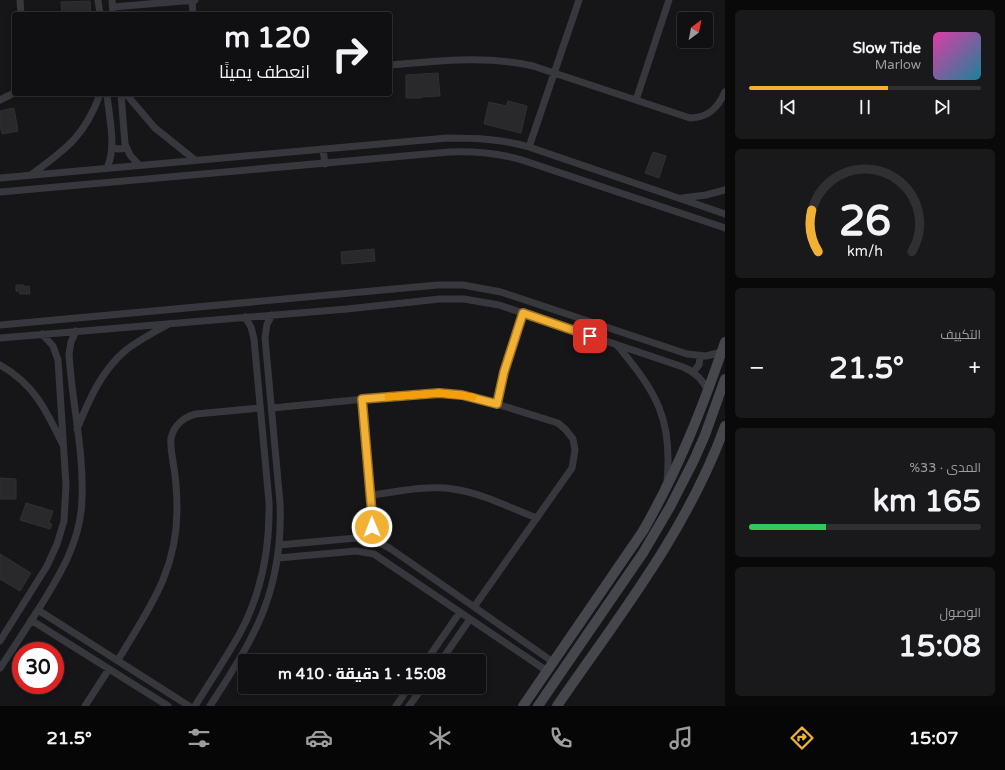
<!DOCTYPE html>
<html lang="ar">
<meta charset="utf-8">
<style>
:root{--surface:#101012;--page:#19191b;--text:#f1f3f6;--muted:#9c9d9f;--line:#303032;--accent:#f2b134}
body{margin:0;font-family:"Varela Round",Cairo,sans-serif;background:var(--page);color:var(--text);direction:rtl;height:100vh;display:flex;flex-direction:column;font-size:15px;white-space:nowrap}
*{box-sizing:border-box;margin:0}
p{font-size:13px;color:var(--muted)}
.icon{flex:none;width:22px;height:22px;fill:none;stroke:currentColor;stroke-width:2;stroke-linecap:round;stroke-linejoin:round}
.map{position:relative;flex:1;overflow:hidden;direction:ltr}
.side{display:flex;flex-direction:column;gap:10px;padding:10px;background:#09090a;width:280px}
.side>*{flex:none}
.top-card{position:absolute;left:12px;top:12px;width:380px;height:84px;border-radius:4px;box-shadow:0 2px 6px #0003,0 0 0 1px var(--line);direction:rtl;background:#101012;color:var(--text);overflow:hidden}
.needle{width:26px;rotate:32deg}
.fabs{position:absolute;left:677px;top:12px;display:grid;gap:8px}
.fabs a{display:grid;place-items:center;width:36px;height:36px;border-radius:4px;background:var(--surface);box-shadow:0 2px 6px #0003,0 0 0 1px var(--line);font-size:20px}
.speed{position:absolute;left:12px;top:642px;display:flex;gap:8px;font-size:20px;font-weight:700;text-align:center}
.speed>*{display:grid;place-content:center;width:52px;height:52px;border-radius:50%;background:var(--surface);box-shadow:0 2px 6px #0003,0 0 0 1px var(--line);line-height:1}
.speed .limit{border:6px solid #d22;background:#fff;color:#111}
.pin{position:absolute;display:grid;place-items:center;width:34px;height:34px;color:#fff;margin:-17px;border-radius:8px;box-shadow:0 2px 6px #0006}
.me{position:absolute;width:44px;margin:-22px;rotate:359deg;stroke-linejoin:round;filter:drop-shadow(0 0 3px #0008)}
.turn{display:flex;align-items:center;gap:14px;height:84px;padding:0 16px;font-size:18px}
.turn .icon{width:52px;height:52px;stroke-width:2.5}
.turn b{display:block;font-size:28px;line-height:34px}
.big{font-size:30px;font-weight:800;line-height:1.1}
.side .tile{flex:1;display:flex;flex-direction:column;justify-content:center;gap:6px;min-width:0;padding:0 14px;border-radius:6px;background:var(--page)}
.side .dial{align-items:center;gap:0}
.dial svg{height:104px;overflow:visible;fill:none;stroke:var(--line);stroke-width:7;stroke-linecap:round;text-anchor:middle}
.dial text{fill:var(--text);stroke:none}
.song{display:flex;align-items:center;gap:12px}
.cover{width:48px;height:48px;border-radius:6px;background:linear-gradient(135deg,hsl(320 70% 55%),hsl(190 70% 35%))}
.played{height:4px;border-radius:2px;background:linear-gradient(90deg,var(--accent) 60%,var(--line) 60%)}
.keys{display:flex;justify-content:space-around;direction:ltr}
.heat{display:flex;justify-content:space-between;align-items:center;font-size:22px;direction:ltr}
.charge{height:6px;border-radius:3px;background:linear-gradient(90deg,#34c759 33%,var(--line) 0)}
.trip{position:absolute;left:238px;top:654px;width:248px;height:40px;border-radius:4px;background:var(--surface);box-shadow:0 2px 6px #0003,0 0 0 1px var(--line);font-weight:800;line-height:40px;text-align:center;direction:rtl}
.tab-bar{display:flex;height:64px;justify-content:space-around;align-items:center;background:#060607;color:var(--muted)}
.tab-bar .icon{width:28px;height:28px}
.tab-bar .active{color:var(--accent)}
.tab-bar b{font-size:18px;color:var(--text)}
main{display:flex;flex:1;min-height:0}
.map>svg:first-child{display:block}
.building{fill:#29292c;stroke:#303034}
.lines{fill:none;stroke-linecap:round;stroke-linejoin:round}
.street{stroke:#37383d;stroke-width:7}
.secondary{stroke:#45474d;stroke-width:10}
.route-casing{stroke:#9d7322;stroke-width:10}
.route{stroke:#f2b134;stroke-width:7}
.slow{stroke:#f59e0b;stroke-width:7}
</style>
<main>
<section class="side">
<div class="tile">
<div class="song"><i class="cover"></i><div><b>Slow Tide</b><p>Marlow</p></div></div>
<div class="played"></div>
<div class="keys"><svg class="icon" aria-label="previous" viewBox="0 0 24 24"><path d="M18 5L8 12l10 7zM5 5v14"/></svg><svg class="icon" aria-label="pause" viewBox="0 0 24 24"><path d="M8 5v14M16 5v14"/></svg><svg class="icon" aria-label="next" viewBox="0 0 24 24"><path d="M6 5l10 7-10 7zM19 5v14"/></svg></div>
</div>
<div class="tile dial"><svg viewBox="0 0 100 80">
<path d="M14 69A42 42 0 1 1 86 69"/>
<path d="M14 69A42 42 0 0 1 9 37" stroke="#f2b134"/>
<text x="50" y="56" font-size="32" font-weight="700">26</text>
<text x="50" y="72" font-size="11">km/h</text>
</svg></div>
<div class="tile"><p>التكييف</p>
<div class="heat"><a>−</a><b class="big">21.5°</b><a>+</a></div>
</div>
<div class="tile"><p>المدى · 33%</p><b class="big">165 km</b><div class="charge"></div></div>
<div class="tile"><p>الوصول</p><b class="big">15:08</b></div>
</section>
<div class="map">
<svg width="725" height="706" viewBox="0 0 725 706">
<rect width="100%" height="100%" fill="#161618"/>
<path class="building" d="M90 1 91 14H62L61 2Z
M438 73 440 96 421 97V98H406V75Z
M508 101 527 106 521 133 484 124 489 102 506 106Z
M14 108 18 131 2 134 0 125V111Z
M653 152 666 156 659 178 645 173Z
M374 249 375 261 342 264 341 252Z
M16 285H24V287L29 286 30 294H20L19 291H16Z
M0 478 16 479V499H0Z
M26 503 53 511 49 523 52 524 50 529 20 520Z
M0 554 31 573 20 591 0 579Z"/>
<g class="lines">
<path class="street" d="M20 0 21 14
M98 0 100 14
M112 0 113 14
M192 0 193 14
M113 7 195 0
M390 65C439 61 484 55 533 66L690 118C708 118 718 108 725 92
M121 94 125 144 130 155 139 165
M126 94 155 128 195 160
M0 100 14 93
M636 100 669 0
M529 147 579 0
M112 148 119 149 126 148
M323 149 325 164
M107 168C117 146 109 118 107 94
M32 174C66 149 85 136 100 94
M0 178 447 138C475 138 502 139 529 147L725 214
M0 192 449 152C474 151 498 153 522 160L725 228
M682 198 706 195 725 190
M0 325 438 285H463L501 292 687 354 706 356 722 352
M0 338 347 309 440 299H464L499 305 683 367C695 372 703 379 708 392
M617 345C656 392 673 418 667 482
M0 365C34 384 46 410 62 443
M693 372 699 365 700 357
M362 399 372 514V527L369 540
M497 404 504 372 523 313
M272 408 427 393H451L474 397 558 423 566 430 573 439 575 450 572 468 474 607
M77 429C89 400 101 371 126 350 139 340 154 332 169 324
M371 495C397 492 426 485 453 489 482 493 510 508 537 518
M279 545 356 538C369 539 380 542 391 549L553 662
M278 558 356 551 374 554 547 671
M38 610 189 706
M31 620 168 706
M0 641 47 566 57 544 64 521 66 485 58 360 53 346 42 334
M118 660C148 610 177 572 177 510 177 494 176 478 173 462 172 454 170 446 171 438 174 425 184 417 196 414L260 408
M426 661 460 612
M441 661 470 619
M0 668C13 649 25 630 38 610 60 575 81 541 82 499 84 451 72 403 69 354L71 342 76 331
M85 706 109 669
M195 706C210 682 226 658 240 633 262 592 270 547 269 502L254 339 251 327 245 317
M210 706C224 684 239 662 251 638 273 597 282 550 280 503L265 338 267 324 272 315
M396 706 409 687
M409 706 423 687"/>
<path class="secondary" d="M523 706 643 531C679 468 702 409 725 342
M538 706 643 553 670 507 694 460 705 435 725 379
M557 706C619 616 688 529 725 426"/>
</g>
<g class="lines">
<defs>
<path id="route" d="M372 527V514L362 399 439 393 462 395 497 404 504 372 523 313 590 336"/>
</defs>
<use href="#route" class="route-casing"/>
<use href="#route" class="route"/>
<path class="slow" d="M388 397 439 393 473 397"/>
</g>
</svg>
<div class="fabs">
<a><svg class="needle" viewBox="-14 -14 28 28"><path d="M0-13l5 13h-10z" fill="#e53935"/><path d="M0 13l5-13h-10z" fill="#9c9d9f"/></svg></a>
</div>
<div class="speed"><div class="limit">30</div></div>
<div class="pin" style="left:590px;top:336px;background:#d93025"><svg class="icon" aria-label="arrive" viewBox="0 0 24 24"><path d="M6 21V4h12l-3 4 3 4H6"/></svg></div>
<svg class="me" style="left:372px;top:527px" viewBox="-20 -20 40 40"><circle r="17" fill="#f2b134" stroke="#fff" stroke-width="3"/><path d="M0-11L8 9 0 5-8 9z" fill="#fff"/></svg>
<div class="trip">15:08 · 1 دقيقة · 410 m</div>
<div class="top-card">
<div class="turn"><svg class="icon" aria-label="right" viewBox="0 0 24 24"><path d="M7 20v-9h11M14 6l5 5-5 5"/></svg><div><b>120 m</b>انعطف يمينًا</div></div>
</div>
</div>
</main>
<nav class="tab-bar">
<b>15:07</b>
<svg class="icon active" aria-label="directions" viewBox="0 0 24 24"><path d="M12 3l9 9-9 9-9-9zM9 14v-3h6M13 9l2 2-2 2"/></svg>
<svg class="icon" aria-label="music" viewBox="0 0 24 24"><path d="M9 18V5l10-2v13"/><circle cx="6" cy="18" r="3"/><circle cx="16" cy="16" r="3"/></svg>
<svg class="icon" aria-label="phone" viewBox="0 0 24 24"><path d="M5 4h4l2 5-3 2q2 4 5 5l2-3 5 2v4C11 20 4 13 5 4z"/></svg>
<svg class="icon" aria-label="climate" viewBox="0 0 24 24"><path d="M12 3v18M4 7l16 10M4 17L20 7"/></svg>
<svg class="icon" aria-label="car" viewBox="0 0 24 24"><path d="M5 17H2v-5l4-1 3-4h7l3 4 3 1v5h-3M9 17h6M6 11h13"/><circle cx="7" cy="17" r="2"/><circle cx="17" cy="17" r="2"/></svg>
<svg class="icon" aria-label="filters" viewBox="0 0 24 24"><path d="M4 7h16M4 17h16"/><circle cx="9" cy="7" r="2"/><circle cx="15" cy="17" r="2"/></svg>
<b>21.5°</b>
</nav>
